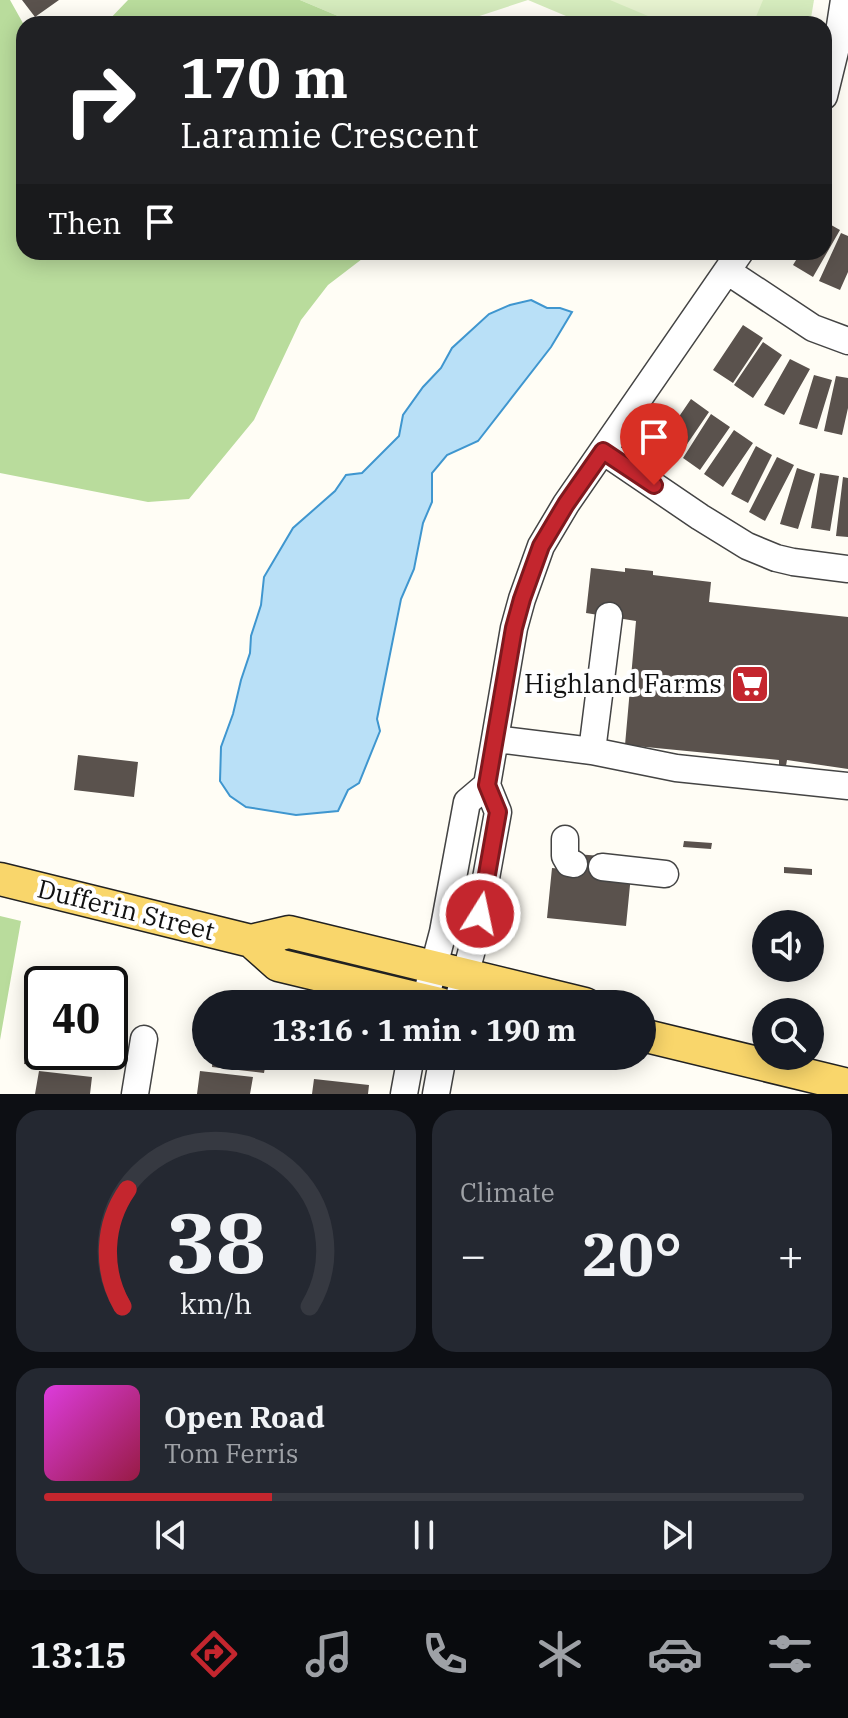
<!DOCTYPE html>
<meta charset="utf-8">
<style>
:root{--surface:#171b24;--page:#242831;--text:#f1f3f6;--muted:#9ea1a6;--line:#363941;--accent:#c4262e}
body{margin:0;font-family:"IBM Plex Serif",serif;background:var(--page);color:var(--text);height:100vh;display:flex;flex-direction:column;font-size:30px;white-space:nowrap}
*{box-sizing:border-box;margin:0}
p{font-size:26px;color:var(--muted)}
.icon{flex:none;width:44px;height:44px;fill:none;stroke:currentColor;stroke-width:2;stroke-linecap:round;stroke-linejoin:round}
.map{position:relative;height:1094px;overflow:hidden}
.panel{display:flex;flex-direction:column;gap:16px;padding:16px;background:#0d0f14;flex:1}
.panel>*{flex:none}
.hud{position:absolute;left:16px;top:16px;width:816px;height:244px;border-radius:24px;box-shadow:0 4px 20px #0003;background:#202124;color:#fff;overflow:hidden}
.fabs{position:absolute;left:752px;top:910px;display:grid;gap:16px}
.fabs a{display:grid;place-items:center;width:72px;height:72px;border-radius:50%;background:var(--surface);box-shadow:0 4px 20px #0003;font-size:40px}
.speed{position:absolute;left:24px;top:966px;display:flex;gap:16px;font-size:40px;font-weight:700;text-align:center}
.speed>*{display:grid;place-content:center;width:104px;height:104px;border-radius:50%;background:var(--surface);box-shadow:0 4px 20px #0003;line-height:1}
.speed .limit{border:4px solid #111;border-radius:12px;background:#fff;color:#111}
.pin{position:absolute;display:grid;place-items:center;width:68px;height:68px;color:#fff;margin:-82px -34px;border-radius:50% 50% 50% 0;rotate:-45deg;box-shadow:0 0 8px #0007}
.pin .icon{rotate:45deg}
.me{position:absolute;width:88px;margin:-44px;rotate:10deg;stroke-linejoin:round;filter:drop-shadow(0 0 6px #0008)}
.turn{display:flex;align-items:center;gap:28px;height:168px;padding:0 32px;font-size:36px}
.turn .icon{width:104px;height:104px;stroke-width:2.5}
.turn b{display:block;font-size:56px;line-height:68px}
.then{display:flex;align-items:center;height:76px;padding:0 32px;background:#0003;gap:16px;font-size:30px}
.big{font-size:60px;font-weight:800;line-height:1.1}
.panel .tile{flex:1;display:flex;flex-direction:column;justify-content:center;gap:12px;min-width:0;padding:0 28px;border-radius:24px;background:var(--page)}
.panel .dial{align-items:center;gap:0}
.dial svg{height:208px;overflow:visible;fill:none;stroke:var(--line);stroke-width:7;stroke-linecap:round;text-anchor:middle}
.dial text{fill:var(--text);stroke:none}
.song{display:flex;align-items:center;gap:24px}
.cover{width:96px;height:96px;border-radius:12px;background:linear-gradient(135deg,hsl(300 70% 55%),hsl(340 70% 35%))}
.played{height:8px;border-radius:4px;background:linear-gradient(90deg,var(--accent) 30%,var(--line) 30%)}
.keys{display:flex;justify-content:space-around;direction:ltr}
.heat{display:flex;justify-content:space-between;align-items:center;font-size:44px;direction:ltr}
.panel .tiles{flex:1;display:grid;gap:16px;grid-template-columns:1fr 1fr}
.tile:last-child{grid-column:span 2}
.trip{position:absolute;left:192px;top:990px;width:464px;height:80px;border-radius:40px;background:var(--surface);box-shadow:0 4px 20px #0003;font-weight:800;line-height:80px;text-align:center}
.dock{display:flex;height:128px;justify-content:space-around;align-items:center;background:#090b0e;color:var(--muted)}
.dock .icon{width:56px;height:56px}
.dock .selected{color:var(--accent)}
.dock b{font-size:36px;color:var(--text)}
.map>svg:first-child{display:block}
.green{fill:#d5ebbd}
.forest{fill:#b9dc9c}
.pitch{fill:#e6f2cf}
.water{fill:#b9e0f7;stroke:#3f96cf;stroke-width:2}
.building{fill:#5a524d}
.lines{fill:none;stroke-linecap:round;stroke-linejoin:round}
.minor-casing{stroke:#444;stroke-width:29}
.major-casing{stroke:#222;stroke-width:35}
.minor{stroke:#fff;stroke-width:26}
.major{stroke:#f9d66b;stroke-width:32}
.route-casing{stroke:#7f191e;stroke-width:20}
.route{stroke:#c4262e;stroke-width:14}
.labels{text-anchor:middle;stroke-width:8;stroke-linejoin:round;paint-order:stroke}
.poi-label{font-size:26px;fill:#111;stroke:#fff;text-anchor:end}
.street-label{font-size:26px;fill:#111;stroke:#fff}
</style>
<div class="map">
<svg width="848" height="1094" viewBox="0 0 848 1094">
<rect width="100%" height="100%" fill="#fffdf5"/>
<path class="green" d="M300 0H814L810 24H585L528 0 455 24H357Z"/>
<path class="forest" d="M0 0H10L24 25V252H386L362 259 328 285 301 320 254 420 189 499 148 502 0 473Z
M128 0H300L357 24H105Z
M0 916 21 921 0 1040Z"/>
<path class="pitch" d="M610 0H763L753 24H667Z"/>
<path class="water" d="M531 300 547 308H560L572 312 551 347 478 441 447 455 432 473V502L423 523 414 569 401 599 377 719 380 731 359 783 348 790 338 811 296 815 246 807 230 796 220 781 221 747 233 714 241 680 250 653 251 636 261 605 264 577 293 528 335 491 346 475 362 473 399 436 403 415 423 387 441 368 452 348 489 314 510 305Z"/>
<path class="building" d="M22 0H59L35 17Z
M824 221 840 230 813 277 793 265 801 252H824Z
M841 233 848 236V272L840 290 819 281Z
M743 325 763 338 733 383 713 370Z
M763 342 782 355 753 398 734 385Z
M790 359 810 369 784 415 764 405Z
M814 375 832 380 817 429 799 424Z
M836 376 848 378V408L842 435 824 431Z
M691 399 709 412 679 456 661 443Z
M711 414 730 427 700 470 683 458Z
M734 430 753 443 723 487 704 474Z
M756 446 772 455 748 503 731 494Z
M777 457 794 465 765 521 749 512Z
M797 468 815 474 798 529 780 524Z
M820 473 839 476 830 531 811 528Z
M843 477 848 478V537L836 536Z
M591 568 625 572V568L653 571V575L711 582 709 602 848 617V769L787 760 786 766 779 765V760L625 745 636 621 586 613Z
M78 755 138 762 134 797 74 790Z
M684 841 712 843 711 849 683 847Z
M576 854 601 856 631 875 626 926 547 918 552 868 575 870Z
M784 867 812 869V875L784 873Z
M34 985 42 986V1025L29 1024Z
M29 1028 42 1030V1052H78L76 1070 24 1064Z
M213 1056H267L264 1073 212 1067Z
M39 1071 92 1077 90 1094H35Z
M200 1071 253 1077 250 1094H197Z
M314 1079 369 1085 368 1094H312Z"/>
<g class="lines">
<defs>
<path id="minor" d="M824 96 838 39 844 0
M727 271 813 328 848 341
M603 451 700 517 747 546 776 558 793 562 848 569
M496 739 592 751 676 768 848 786
M592 751 609 616
M565 839V856L569 863 574 864
M602 867 665 874
M424 1004 443 932 467 802 487 785
M457 1004 475 939 498 812 487 785 514 628 522 599 541 546 566 504 740 252
M135 1094 144 1039
M404 1094 411 1056
M436 1094 443 1056"/>
<path id="major" d="M0 879 251 941 289 932 585 1004
M251 941 278 965 440 1004
M642 1035 848 1085"/>
</defs>
<use href="#minor" class="minor-casing"/>
<use href="#major" class="major-casing"/>
<use href="#minor" class="minor"/>
<use href="#major" class="major"/>
</g>
<g class="lines">
<defs>
<path id="route" d="M480 914 498 812 487 785 514 628 522 599 541 546 566 504 603 451 654 485"/>
</defs>
<use href="#route" class="route-casing"/>
<use href="#route" class="route"/>
</g>
<defs>
<symbol id="supermarket-square" viewBox="-11 -11 22 22"><rect x="-9" y="-9" width="18" height="18" rx="4" fill="#c4262e" stroke="#fff"/><path d="M-6-5.5h2.5l.6 2H6L4.5 2H-2.5L-4.4-4H-6ZM-1.5 3.2a1.3 1.3 0 1 0 .1 0ZM3 3.2a1.3 1.3 0 1 0 .1 0Z" fill="#fff"/></symbol>
</defs>
<g fill-rule="evenodd">
<use href="#supermarket-square" x="728" y="662" width="44" height="44"/>
</g>
<g class="labels">
<g class="poi-label">
<text x="722" y="693">Highland Farms</text>
</g>
<g class="street-label">
<text transform="translate(126 910) rotate(14)" y="9">Dufferin Street</text>
</g>
</g>
</svg>
<div class="fabs">
<a><svg class="icon" aria-label="sound" viewBox="0 0 24 24"><path d="M4 9h4l5-4v14l-5-4H4zM17 9q2 3 0 6"/></svg></a>
<a><svg class="icon" aria-label="search" viewBox="0 0 24 24"><circle cx="10" cy="10" r="6"/><path d="M15 15l6 6"/></svg></a>
</div>
<div class="speed"><div class="limit">40</div></div>
<div class="pin" style="left:654px;top:485px;background:#d93025"><svg class="icon" aria-label="arrive" viewBox="0 0 24 24"><path d="M6 21V4h12l-3 4 3 4H6"/></svg></div>
<svg class="me" style="left:480px;top:914px" viewBox="-20 -20 40 40"><circle r="17" fill="#c4262e" stroke="#fff" stroke-width="3"/><path d="M0-11L8 9 0 5-8 9z" fill="#fff"/></svg>
<div class="trip">13:16 · 1 min · 190 m</div>
<div class="hud">
<div class="turn"><svg class="icon" aria-label="right" viewBox="0 0 24 24"><path d="M7 20v-9h11M14 6l5 5-5 5"/></svg><div><b>170 m</b>Laramie Crescent</div></div>
<div class="then">Then<svg class="icon" aria-label="arrive" viewBox="0 0 24 24"><path d="M6 21V4h12l-3 4 3 4H6"/></svg></div>
</div>
</div>
<section class="panel">
<div class="tiles">
<div class="tile dial"><svg viewBox="0 0 100 80">
<path d="M14 69A42 42 0 1 1 86 69"/>
<path d="M14 69A42 42 0 0 1 16 24" stroke="#c4262e"/>
<text x="50" y="56" font-size="32" font-weight="700">38</text>
<text x="50" y="72" font-size="11">km/h</text>
</svg></div>
<div class="tile"><p>Climate</p>
<div class="heat"><a>−</a><b class="big">20°</b><a>+</a></div>
</div>
<div class="tile">
<div class="song"><i class="cover"></i><div><b>Open Road</b><p>Tom Ferris</p></div></div>
<div class="played"></div>
<div class="keys"><svg class="icon" aria-label="previous" viewBox="0 0 24 24"><path d="M18 5L8 12l10 7zM5 5v14"/></svg><svg class="icon" aria-label="pause" viewBox="0 0 24 24"><path d="M8 5v14M16 5v14"/></svg><svg class="icon" aria-label="next" viewBox="0 0 24 24"><path d="M6 5l10 7-10 7zM19 5v14"/></svg></div>
</div>
</div>
</section>
<nav class="dock">
<b>13:15</b>
<svg class="icon selected" aria-label="directions" viewBox="0 0 24 24"><path d="M12 3l9 9-9 9-9-9zM9 14v-3h6M13 9l2 2-2 2"/></svg>
<svg class="icon" aria-label="music" viewBox="0 0 24 24"><path d="M9 18V5l10-2v13"/><circle cx="6" cy="18" r="3"/><circle cx="16" cy="16" r="3"/></svg>
<svg class="icon" aria-label="phone" viewBox="0 0 24 24"><path d="M5 4h4l2 5-3 2q2 4 5 5l2-3 5 2v4C11 20 4 13 5 4z"/></svg>
<svg class="icon" aria-label="climate" viewBox="0 0 24 24"><path d="M12 3v18M4 7l16 10M4 17L20 7"/></svg>
<svg class="icon" aria-label="car" viewBox="0 0 24 24"><path d="M5 17H2v-5l4-1 3-4h7l3 4 3 1v5h-3M9 17h6M6 11h13"/><circle cx="7" cy="17" r="2"/><circle cx="17" cy="17" r="2"/></svg>
<svg class="icon" aria-label="filters" viewBox="0 0 24 24"><path d="M4 7h16M4 17h16"/><circle cx="9" cy="7" r="2"/><circle cx="15" cy="17" r="2"/></svg>
</nav>
